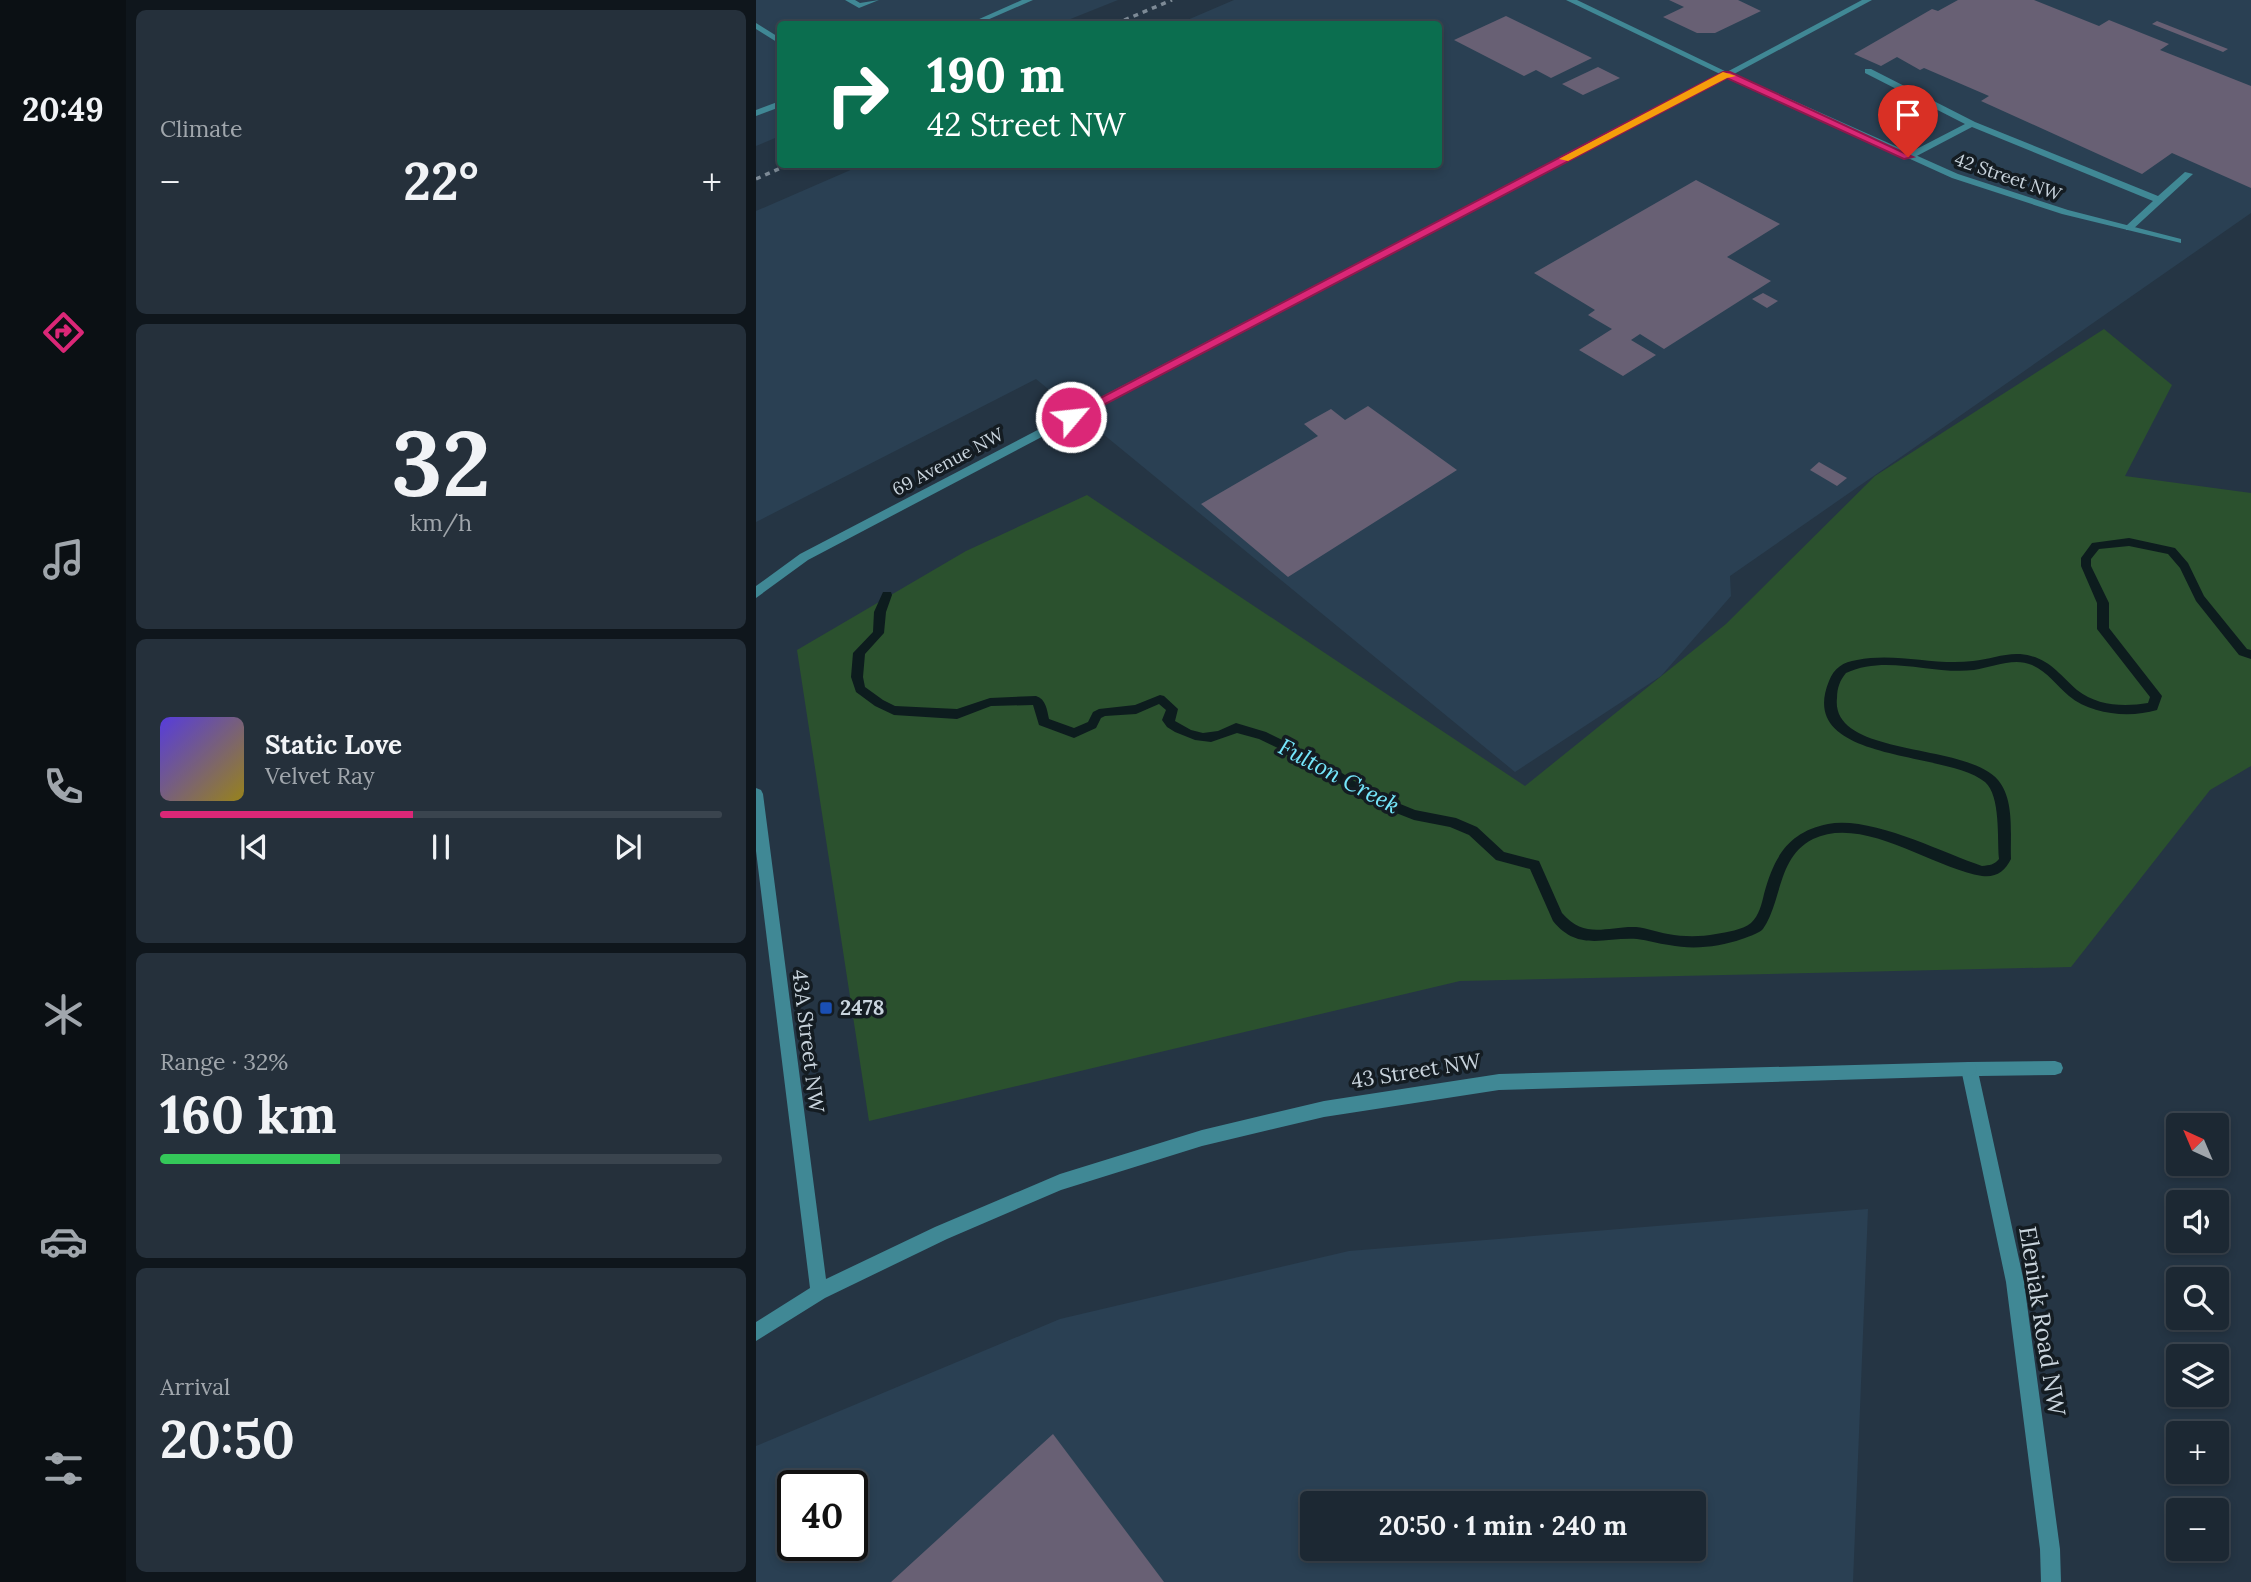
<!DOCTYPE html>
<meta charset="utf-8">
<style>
:root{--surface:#1c2833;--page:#25303b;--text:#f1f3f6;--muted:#a0a6ac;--line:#3a444e;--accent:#db2777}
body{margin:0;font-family:Lora,serif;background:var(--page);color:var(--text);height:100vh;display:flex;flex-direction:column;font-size:26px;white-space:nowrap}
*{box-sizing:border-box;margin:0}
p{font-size:23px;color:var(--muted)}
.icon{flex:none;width:38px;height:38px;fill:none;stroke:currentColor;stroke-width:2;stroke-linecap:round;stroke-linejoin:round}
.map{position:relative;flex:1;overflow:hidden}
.drawer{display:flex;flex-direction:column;gap:10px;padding:10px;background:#0f161c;width:630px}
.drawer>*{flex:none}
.banner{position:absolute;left:21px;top:21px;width:665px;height:147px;border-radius:7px;box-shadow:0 4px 10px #0003,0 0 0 2px var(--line);background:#0b6e4f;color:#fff;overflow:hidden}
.needle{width:46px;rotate:316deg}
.fabs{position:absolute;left:1410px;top:1113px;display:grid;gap:14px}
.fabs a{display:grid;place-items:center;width:63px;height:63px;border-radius:7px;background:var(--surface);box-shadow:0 4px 10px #0003,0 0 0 2px var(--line);font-size:35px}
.speed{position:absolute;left:21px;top:1470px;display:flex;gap:14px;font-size:35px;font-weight:700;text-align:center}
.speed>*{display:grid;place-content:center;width:91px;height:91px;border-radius:50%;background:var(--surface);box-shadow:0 4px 10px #0003,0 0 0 2px var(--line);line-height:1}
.speed .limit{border:4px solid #111;border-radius:10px;background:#fff;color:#111}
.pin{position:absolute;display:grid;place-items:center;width:60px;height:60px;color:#fff;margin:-72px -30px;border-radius:50% 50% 50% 0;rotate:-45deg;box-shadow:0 0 7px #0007}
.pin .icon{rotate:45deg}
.me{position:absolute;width:77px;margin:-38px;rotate:62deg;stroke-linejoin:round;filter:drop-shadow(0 0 5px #0008)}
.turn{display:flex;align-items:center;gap:24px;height:147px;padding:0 35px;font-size:32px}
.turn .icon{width:91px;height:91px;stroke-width:2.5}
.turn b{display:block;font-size:49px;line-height:60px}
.big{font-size:52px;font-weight:700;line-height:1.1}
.drawer .tile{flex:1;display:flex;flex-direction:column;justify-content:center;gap:10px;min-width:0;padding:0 24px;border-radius:10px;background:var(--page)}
.drawer .dial{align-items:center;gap:0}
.dial b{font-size:91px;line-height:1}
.song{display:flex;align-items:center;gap:21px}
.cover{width:84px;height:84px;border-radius:10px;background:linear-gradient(135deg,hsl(250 70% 55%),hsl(50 70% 35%))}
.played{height:7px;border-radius:4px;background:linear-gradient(90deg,var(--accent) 45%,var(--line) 45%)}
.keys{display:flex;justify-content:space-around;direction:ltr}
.heat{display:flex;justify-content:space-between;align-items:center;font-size:38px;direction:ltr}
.charge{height:10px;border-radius:5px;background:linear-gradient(90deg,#34c759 32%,var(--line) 0)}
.trip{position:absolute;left:544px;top:1491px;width:406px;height:70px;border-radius:7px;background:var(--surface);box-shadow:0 4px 10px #0003,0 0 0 2px var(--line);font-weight:700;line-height:70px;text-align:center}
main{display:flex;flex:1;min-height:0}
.menu{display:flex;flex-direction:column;width:126px;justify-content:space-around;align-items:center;background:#0b1014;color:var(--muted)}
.menu .icon{width:49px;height:49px}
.menu .current{color:var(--accent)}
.menu b{font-size:32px;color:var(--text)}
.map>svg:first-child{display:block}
.built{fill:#2a4053;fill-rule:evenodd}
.green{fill:#2b512e}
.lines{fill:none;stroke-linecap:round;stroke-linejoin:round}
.stream{fill:#0d1c1e;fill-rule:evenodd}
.building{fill:#686074}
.service{fill:#408895;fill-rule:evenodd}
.minor{fill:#408895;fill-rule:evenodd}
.tertiary{fill:#408895;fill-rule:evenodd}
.rail{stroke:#7d8a96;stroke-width:3.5;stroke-dasharray:5 5;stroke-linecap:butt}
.route{fill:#db2777;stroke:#8e194d;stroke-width:2}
.slow{fill:#f59e0b}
.transit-dot{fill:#1a4fb4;stroke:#141c22;stroke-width:2.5}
.labels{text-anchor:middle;stroke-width:7;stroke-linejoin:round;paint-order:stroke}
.far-street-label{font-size:18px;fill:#c9d4dd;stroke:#141c22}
.poi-label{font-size:21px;font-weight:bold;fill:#c9d4dd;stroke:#141c22;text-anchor:start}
.street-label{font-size:21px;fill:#c9d4dd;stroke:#141c22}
.water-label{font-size:23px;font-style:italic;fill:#75e7fc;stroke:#141c22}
.near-street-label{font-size:24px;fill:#c9d4dd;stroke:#141c22}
</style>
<main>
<nav class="menu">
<b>20:49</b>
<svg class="icon current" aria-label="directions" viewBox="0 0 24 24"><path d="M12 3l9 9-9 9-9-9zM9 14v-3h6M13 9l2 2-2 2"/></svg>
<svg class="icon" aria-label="music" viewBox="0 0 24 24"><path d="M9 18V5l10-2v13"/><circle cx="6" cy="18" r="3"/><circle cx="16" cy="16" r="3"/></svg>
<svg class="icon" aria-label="phone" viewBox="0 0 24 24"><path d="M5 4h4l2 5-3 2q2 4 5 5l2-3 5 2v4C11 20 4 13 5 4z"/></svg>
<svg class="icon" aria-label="climate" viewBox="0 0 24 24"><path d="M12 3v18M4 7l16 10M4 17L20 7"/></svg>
<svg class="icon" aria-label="car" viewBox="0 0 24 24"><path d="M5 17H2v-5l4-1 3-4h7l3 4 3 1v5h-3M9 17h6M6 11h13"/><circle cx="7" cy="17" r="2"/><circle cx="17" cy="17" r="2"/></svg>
<svg class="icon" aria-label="filters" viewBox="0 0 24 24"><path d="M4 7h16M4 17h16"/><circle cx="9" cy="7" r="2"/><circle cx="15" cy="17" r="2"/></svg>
</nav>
<section class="drawer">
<div class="tile"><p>Climate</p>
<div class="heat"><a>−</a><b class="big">22°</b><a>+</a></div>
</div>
<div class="tile dial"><b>32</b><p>km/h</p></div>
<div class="tile">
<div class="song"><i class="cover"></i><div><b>Static Love</b><p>Velvet Ray</p></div></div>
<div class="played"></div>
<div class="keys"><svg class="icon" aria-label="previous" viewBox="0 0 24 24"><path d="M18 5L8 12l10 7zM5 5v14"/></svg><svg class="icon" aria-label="pause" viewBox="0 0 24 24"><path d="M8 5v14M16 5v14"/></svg><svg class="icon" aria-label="next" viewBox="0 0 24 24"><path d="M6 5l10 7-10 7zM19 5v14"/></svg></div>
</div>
<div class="tile"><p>Range · 32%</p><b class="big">160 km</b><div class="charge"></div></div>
<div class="tile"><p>Arrival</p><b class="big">20:50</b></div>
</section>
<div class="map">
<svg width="1495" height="1582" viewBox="0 0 1495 1582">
<rect width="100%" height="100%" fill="#253544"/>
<path class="built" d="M0 0H362L302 24H24V136L0 146Z
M478 0H1495V213L974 576 975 596 905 676 759 772 280 379 0 522V211L106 165 682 164V24H422Z
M1112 1209 1097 1582H0V1446L304 1319 593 1251ZM37 1486H96V1545H37ZM556 1503H938V1549H556Z"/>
<path class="green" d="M1348 329 1416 385 1369 476 1495 493V766L1454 790 1315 967 704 981 113 1121 41 650 210 551 331 495 769 786 970 624 1119 476Z"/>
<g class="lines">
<path class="stream" d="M1373 538 1419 548 1432 563 1448 596 1491 649 1495 650V659L1483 655 1440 601 1424 568 1412 554 1373 546 1343 549 1335 559V566L1353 603V628L1406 696 1401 710C1374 718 1336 715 1313 696 1301 686 1292 672 1276 665 1258 657 1237 667 1218 670 1176 675 1130 654 1090 673 1084 680 1081 688 1081 698 1074 758 1210 742 1242 780 1259 800 1254 835 1255 859 1249 871 1240 878 1226 876 1176 868 1108 815 1057 839 1026 855 1026 888 1014 916 1012 920 1009 927 1006 930 1001 934 992 937 986 939 963 947 937 950 913 945 902 944 892 940 881 939 848 937 822 952 797 921L774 869 740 860 713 835 694 827 658 820 607 800 555 764 503 739 481 733 455 742 439 740 419 732 411 727 406 720 410 710 403 704 380 714 349 716 345 718 340 728 318 738 283 725 277 705 235 706 201 719 138 715 119 706 100 692 95 677 97 653 117 632 118 612 127 592H135L136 595 130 612 128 633 109 654 107 677 109 687 127 700 139 706 201 709 234 698 280 696C290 699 291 710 293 719L318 728 332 722 337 712 343 709 379 705 404 695 408 696 422 709 419 721 435 730 447 733 462 731 480 723 510 732 563 758 615 792 659 810 700 818 721 827 748 852 783 861 806 913C829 940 851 926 880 927 891 928 901 932 912 934 928 937 944 937 960 934 971 932 986 930 995 923 1003 916 1006 903 1008 894 1018 857 1032 832 1072 824 1116 816 1184 852 1226 866 1234 865 1238 865 1243 859 1241 839 1245 796 1229 782 1190 750 1039 764 1073 681 1078 668 1087 662 1101 660 1140 652 1179 666 1217 661 1237 659 1255 650 1275 656 1295 661 1306 677 1321 690 1341 706 1368 707 1392 703L1394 697 1341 629V603L1325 566V558L1336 543Z"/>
</g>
<path class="building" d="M913 0H982L1005 11 959 33H941L907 17 928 7Z
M1202 0H1278L1343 26 1353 20 1413 44 1404 50 1495 86V188L1416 153 1386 174 1225 101 1233 96 1168 68 1164 70 1141 57 1125 66 1098 54 1176 9 1182 11Z
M750 16 836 58 795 78 780 70 768 76 698 40Z
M1401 21 1472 49 1467 52 1396 24Z
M842 67 864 78 827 95 806 84Z
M940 180 1024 224 971 257 1015 281 908 349 884 334 875 340 900 355 867 376 823 350 856 329 832 315 839 310 778 273Z
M1007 293 1022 301 1011 308 996 299Z
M612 406 701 470 532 577 445 504 562 436 548 424 575 409 589 420Z
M1063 462 1091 478 1081 486 1054 470Z
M297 1434 408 1582H135Z"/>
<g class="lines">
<path class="service" d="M89 0H99L104 3 123 0 103 8Z
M266 0H277L222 24H212Z
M0 23 24 38V44L0 29Z
M1109 69H1115L1219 122 1402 196 1429 172 1437 174 1376 230H1370V226L1397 201 1216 127 1155 159H1149V155L1209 124 1109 73Z
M24 101V107L0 116V110Z"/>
<path class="minor" d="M1106 0H1116L978 74 1202 174 1312 210 1425 239V243L1306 214 1196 178 967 74Z
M1299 1061 1305 1063 1307 1068 1305 1073 1299 1075 1223 1076 1268 1282 1304 1549 1305 1582H1285L1284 1549 1250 1282 1205 1069 1207 1064 1213 1062Z"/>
<path class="tertiary" d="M810 0H821L975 74 52 560 0 598V586L44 554 964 74Z
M0 788 5 790 7 794 70 1279 179 1227 304 1174 446 1130 568 1101 743 1074 1213 1062 1219 1064 1221 1069 1219 1074 1213 1076 743 1090 568 1117 446 1146 305 1190 191 1239 69 1298 0 1341V1322L54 1288 0 851Z"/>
<path class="rail" d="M359 24 416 0
M0 179 34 164"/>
</g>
<path class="route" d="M967 72H974L1157 157 1148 159 971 78 319 420 308 417Z"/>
<path class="slow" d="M967 72 980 76 971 78 812 161 803 159Z"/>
<rect class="transit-dot" x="63" y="1001" width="14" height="14" rx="3.5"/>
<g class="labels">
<g class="far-street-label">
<text transform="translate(1252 177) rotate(19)" y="6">42 Street NW</text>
<text transform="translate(192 462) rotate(-28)" y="6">69 Avenue NW</text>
</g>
<g class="poi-label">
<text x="84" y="1015">2478</text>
</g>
<g class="street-label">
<text transform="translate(52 1041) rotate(83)" y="7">43A Street NW</text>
<text transform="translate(660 1071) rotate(-9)" y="7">43 Street NW</text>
</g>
<g class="water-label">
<text transform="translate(583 776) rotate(28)" y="8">Fulton Creek</text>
</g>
<g class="near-street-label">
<text transform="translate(1286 1321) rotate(81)" y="8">Eleniak Road NW</text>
</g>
</g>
</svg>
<div class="fabs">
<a><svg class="needle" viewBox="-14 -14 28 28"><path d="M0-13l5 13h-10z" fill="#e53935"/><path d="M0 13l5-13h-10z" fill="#a0a6ac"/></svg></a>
<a><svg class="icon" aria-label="sound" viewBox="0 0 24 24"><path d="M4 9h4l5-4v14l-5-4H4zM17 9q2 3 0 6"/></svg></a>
<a><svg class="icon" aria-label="search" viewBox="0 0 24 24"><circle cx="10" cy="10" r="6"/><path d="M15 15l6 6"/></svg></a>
<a><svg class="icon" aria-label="layers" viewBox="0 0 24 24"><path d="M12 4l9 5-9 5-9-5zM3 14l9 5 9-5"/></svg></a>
<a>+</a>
<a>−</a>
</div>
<div class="speed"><div class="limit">40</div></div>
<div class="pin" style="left:1152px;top:157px;background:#d93025"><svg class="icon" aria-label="arrive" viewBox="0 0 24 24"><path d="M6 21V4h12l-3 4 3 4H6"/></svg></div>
<svg class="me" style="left:315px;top:417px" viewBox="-20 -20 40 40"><circle r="17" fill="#db2777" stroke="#fff" stroke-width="3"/><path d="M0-11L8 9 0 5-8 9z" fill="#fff"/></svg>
<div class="trip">20:50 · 1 min · 240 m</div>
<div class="banner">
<div class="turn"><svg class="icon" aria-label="right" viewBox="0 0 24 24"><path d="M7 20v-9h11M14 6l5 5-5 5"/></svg><div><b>190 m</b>42 Street NW</div></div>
</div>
</div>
</main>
